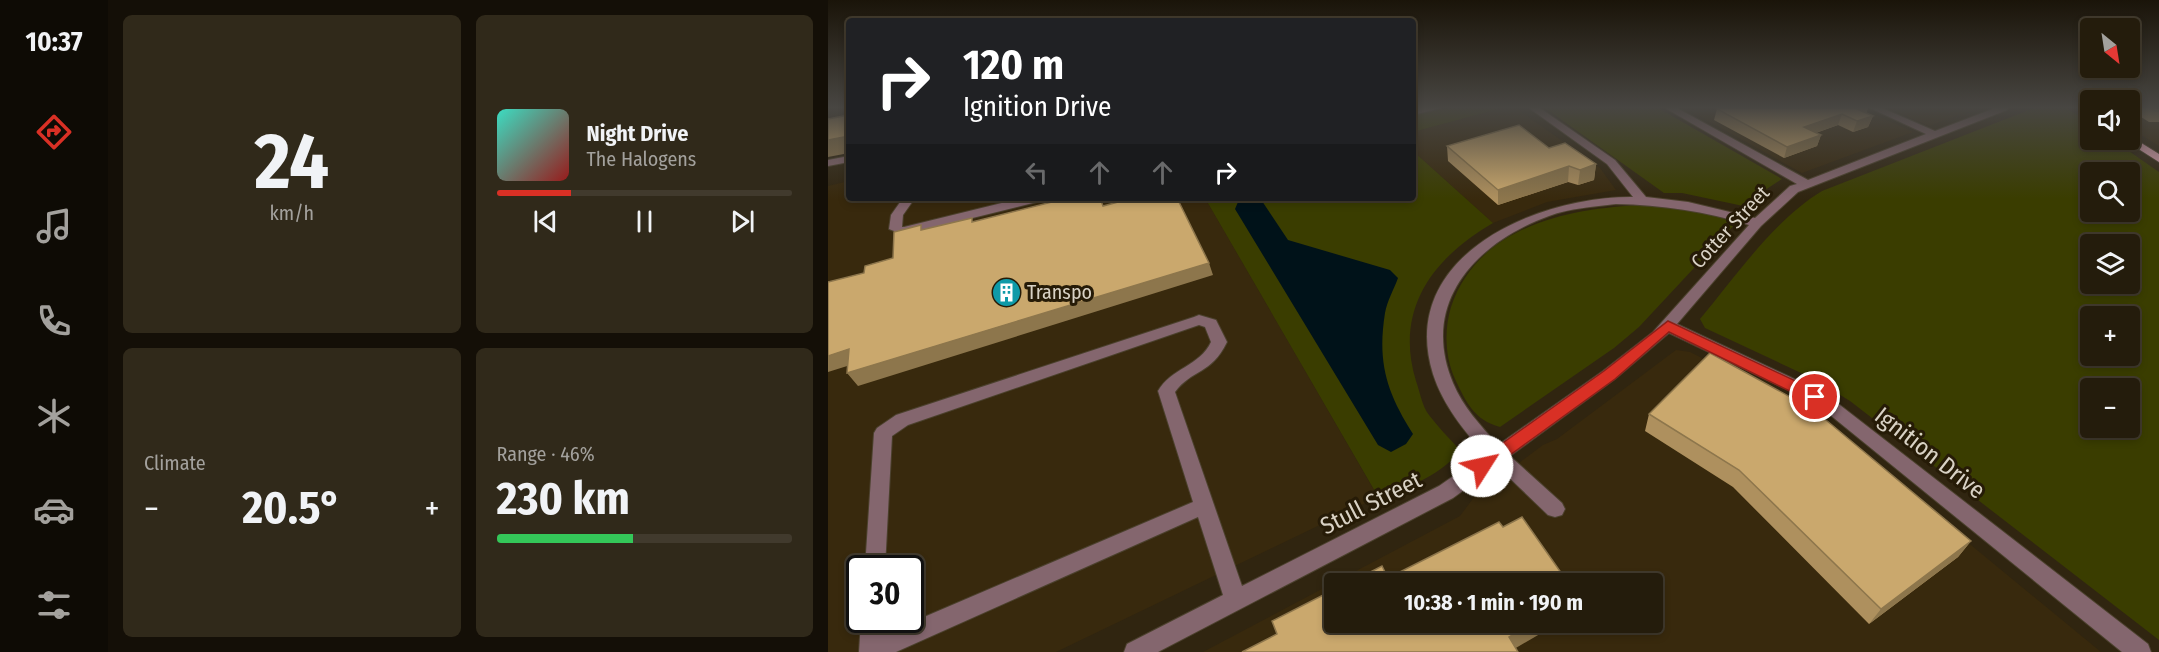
<!DOCTYPE html>
<meta charset="utf-8">
<style>
:root{--surface:#241c0c;--page:#30291a;--text:#f1f3f6;--muted:#a3a19d;--line:#413a2d;--accent:#d93025}
body{margin:0;font-family:"Fira Sans Condensed",sans-serif;background:var(--page);color:var(--text);height:100vh;display:flex;flex-direction:column;font-size:22px;white-space:nowrap}
*{box-sizing:border-box;margin:0}
p{font-size:20px;color:var(--muted)}
.icon{flex:none;width:33px;height:33px;fill:none;stroke:currentColor;stroke-width:2;stroke-linecap:round;stroke-linejoin:round}
.map{position:relative;flex:1;overflow:hidden}
.details{display:flex;flex-direction:column;gap:15px;padding:15px;background:#140f07;width:720px}
.details>*{flex:none}
.banner{position:absolute;left:18px;top:18px;width:570px;height:183px;border-radius:6px;box-shadow:0 3px 9px #0003,0 0 0 2px var(--line);background:#202124;color:#fff;overflow:hidden}
.needle{width:39px;rotate:150deg}
.buttons{position:absolute;left:1252px;top:18px;display:grid;gap:12px}
.buttons a{display:grid;place-items:center;width:60px;height:60px;border-radius:6px;background:var(--surface);box-shadow:0 3px 9px #0003,0 0 0 2px var(--line);font-size:30px}
.speed{position:absolute;left:18px;top:555px;display:flex;gap:12px;font-size:30px;font-weight:700;text-align:center}
.speed>*{display:grid;place-content:center;width:78px;height:78px;border-radius:50%;background:var(--surface);box-shadow:0 3px 9px #0003,0 0 0 2px var(--line);line-height:1}
.speed .limit{border:3px solid #111;border-radius:9px;background:#fff;color:#111}
.pin{position:absolute;display:grid;place-items:center;width:51px;height:51px;color:#fff;margin:-26px;border:3px solid #fff;border-radius:50%;box-shadow:0 2px 6px #0007}
.me{position:absolute;width:66px;margin:-33px;rotate:55deg;stroke-linejoin:round;filter:drop-shadow(0 0 4px #0008)}
.turn{display:flex;align-items:center;gap:21px;height:126px;padding:0 18px;font-size:27px}
.turn .icon{width:78px;height:78px;stroke-width:2.5}
.turn b{display:block;font-size:42px;line-height:51px}
.lanes{display:flex;align-items:center;height:57px;padding:0 18px;background:#0003;justify-content:center;gap:30px;direction:ltr}
.lanes .off{opacity:.35}
.big{font-size:45px;font-weight:700;line-height:1.1}
.details .widget{flex:1;display:flex;flex-direction:column;justify-content:center;gap:9px;min-width:0;padding:0 21px;border-radius:9px;background:var(--page)}
.details .dial{align-items:center;gap:0}
.dial b{font-size:78px;line-height:1}
.song{display:flex;align-items:center;gap:18px}
.cover{width:72px;height:72px;border-radius:9px;background:linear-gradient(135deg,hsl(170 70% 55%),hsl(0 70% 35%))}
.played{height:6px;border-radius:3px;background:linear-gradient(90deg,var(--accent) 25%,var(--line) 25%)}
.keys{display:flex;justify-content:space-around;direction:ltr}
.heat{display:flex;justify-content:space-between;align-items:center;font-size:33px;direction:ltr}
.charge{height:9px;border-radius:4px;background:linear-gradient(90deg,#34c759 46%,var(--line) 0)}
.details .tiles{flex:1;display:grid;gap:15px;grid-template-columns:repeat(2,1fr)}
.trip{position:absolute;left:496px;top:573px;width:339px;height:60px;border-radius:6px;background:var(--surface);box-shadow:0 3px 9px #0003,0 0 0 2px var(--line);font-weight:700;line-height:60px;text-align:center}
main{display:flex;flex:1;min-height:0}
.dock{display:flex;flex-direction:column;width:108px;justify-content:space-around;align-items:center;background:#0e0b05;color:var(--muted)}
.dock .icon{width:42px;height:42px}
.dock .current{color:var(--accent)}
.dock b{font-size:27px;color:var(--text)}
.map>svg:first-child{display:block}
.built{fill:#38290d;fill-rule:evenodd}
.green{fill:#3a3d00;fill-rule:evenodd}
.water{fill:#001219}
.lines{fill:none;stroke-linecap:round;stroke-linejoin:round}
.minor-casing{stroke:#4b412d;stroke-width:2}
.major-casing{stroke:#4b412d;stroke-width:2}
.minor{fill:#84666e;fill-rule:evenodd}
.major{fill:#e2a6b6;fill-rule:evenodd}
.wall{fill:#ae905e}
.shaded-wall{fill:#8d764c}
.building{fill:#caa86d;stroke:#8d764c;stroke-width:1.5}
.route{fill:#d93025;stroke:#8d1f18;stroke-width:1.5}
.labels{text-anchor:middle;stroke-width:6;stroke-linejoin:round;paint-order:stroke}
.street-label{font-size:20px;fill:#d9d2c5;stroke:#261b07}
.poi-label{font-size:20px;fill:#d9d2c5;stroke:#261b07;text-anchor:start}
.near-street-label{font-size:24px;fill:#d9d2c5;stroke:#261b07}
</style>
<main>
<nav class="dock">
<b>10:37</b>
<svg class="icon current" aria-label="directions" viewBox="0 0 24 24"><path d="M12 3l9 9-9 9-9-9zM9 14v-3h6M13 9l2 2-2 2"/></svg>
<svg class="icon" aria-label="music" viewBox="0 0 24 24"><path d="M9 18V5l10-2v13"/><circle cx="6" cy="18" r="3"/><circle cx="16" cy="16" r="3"/></svg>
<svg class="icon" aria-label="phone" viewBox="0 0 24 24"><path d="M5 4h4l2 5-3 2q2 4 5 5l2-3 5 2v4C11 20 4 13 5 4z"/></svg>
<svg class="icon" aria-label="climate" viewBox="0 0 24 24"><path d="M12 3v18M4 7l16 10M4 17L20 7"/></svg>
<svg class="icon" aria-label="car" viewBox="0 0 24 24"><path d="M5 17H2v-5l4-1 3-4h7l3 4 3 1v5h-3M9 17h6M6 11h13"/><circle cx="7" cy="17" r="2"/><circle cx="17" cy="17" r="2"/></svg>
<svg class="icon" aria-label="filters" viewBox="0 0 24 24"><path d="M4 7h16M4 17h16"/><circle cx="9" cy="7" r="2"/><circle cx="15" cy="17" r="2"/></svg>
</nav>
<section class="details">
<div class="tiles">
<div class="widget dial"><b>24</b><p>km/h</p></div>
<div class="widget">
<div class="song"><i class="cover"></i><div><b>Night Drive</b><p>The Halogens</p></div></div>
<div class="played"></div>
<div class="keys"><svg class="icon" aria-label="previous" viewBox="0 0 24 24"><path d="M18 5L8 12l10 7zM5 5v14"/></svg><svg class="icon" aria-label="pause" viewBox="0 0 24 24"><path d="M8 5v14M16 5v14"/></svg><svg class="icon" aria-label="next" viewBox="0 0 24 24"><path d="M6 5l10 7-10 7zM19 5v14"/></svg></div>
</div>
<div class="widget"><p>Climate</p>
<div class="heat"><a>−</a><b class="big">20.5°</b><a>+</a></div>
</div>
<div class="widget"><p>Range · 46%</p><b class="big">230 km</b><div class="charge"></div></div>
</div>
</section>
<div class="map">
<svg width="1331" height="652" viewBox="0 0 1331 652">
<rect width="100%" height="100%" fill="#302510"/>
<path class="built" d="M674 108H688L772 168 788 190 719 202 665 223 585 151V132Z
M857 108H1032L1085 132 974 173Z
M1060 108H1150L1101 126Z
M1302 108H1331V146L1302 128Z
M21 181V198H377L550 497 228 652H0V186ZM32 568H82V620H32Z
M848 350 862 352 957 400 991 420 1273 652H375L632 516 647 496 715 445 729 439ZM507 584H825V622H507Z"/>
<path class="green" d="M619 108H674L585 132V115Z
M717 108H830L954 179 934 192 920 207 854 193H836Z
M1206 108H1239L1263 124V140H1285L1331 172V640L1022 401 986 379 877 328 872 319C908 276 946 220 994 191ZM1263 172H1302V212H1263ZM1302 244V284H1263V244ZM1302 316V356H1263V316ZM1302 388V428H1263V388Z
M585 151 665 223C605 258 566 309 588 381 592 392 594 406 601 415 610 427 621 438 631 449 623 471 573 490 552 500L377 198H585Z
M816 205 880 212 907 224 811 327 786 348 672 427C646 420 638 402 627 379 617 357 616 330 623 307 650 226 740 208 816 205Z"/>
<path class="water" d="M432 198 460 240 562 270 570 278C566 289 559 301 557 313 549 363 559 393 585 434L578 444 563 452 550 445 407 209 410 202Z"/>
<g class="lines">
<defs>
<path id="minor" d="M593 108H613L585 115V109Z
M701 108H712L787 160 818 197 860 202 927 218 962 186 969 184 837 108H849L980 180 1098 134 1042 108H1054L1107 131 1167 108H1180L1179 110 970 192 933 226 849 324 977 384 1008 402 1320 644 1323 652H1294L996 410 965 392 841 333 787 379 682 456 734 503 737 509 734 515 727 517 720 515 669 466 625 498 330 652H296L299 644 395 595 370 517 68 652H31L33 620H55L54 635 365 502 330 391C343 368 372 366 383 342L377 327 371 325 80 425 64 436 57 568H37L46 433 49 428 68 415 366 317 371 315 388 320 399 342C383 375 364 369 347 392L414 586 611 486 657 454C636 431 615 405 605 374 568 255 711 196 805 197L779 164ZM788 204C834 205 877 211 921 225L825 332 775 371 670 445C653 426 635 407 625 383 591 302 649 242 721 216 742 208 765 207 788 204Z
M21 156V162L0 166V160Z
M75 198H87L75 215 74 227H76L194 198H215L213 201 76 235 61 229 63 215Z"/>
<path id="major" d="M1251 108H1263V115Z
M1302 136 1331 154V162L1298 141 1297 140H1302Z"/>
</defs>
<use href="#minor" class="minor-casing"/>
<use href="#major" class="major-casing"/>
<use href="#minor" class="minor"/>
<use href="#major" class="major"/>
</g>
<path class="wall" d="M892 108H1040L1038 113 1045 116 1040 127 1025 132 1010 125 988 133 993 135 989 146 956 158 886 120 889 109Z
M1302 108H1331V122H1321L1302 110Z
M619 146 721 148 768 164 766 180 750 185 740 182 670 205 620 161Z
M821 414 1143 541 1130 557 1041 624 905 487 817 431Z"/>
<path class="shaded-wall" d="M1033 108H1040L1037 116 1029 109Z
M1014 114 1010 125 973 138 976 127Z
M1045 116 1040 127 1025 132 1029 121Z
M993 135 989 146 956 158 959 147Z
M21 136V153L0 157V140Z
M768 164 766 180 750 185 752 170Z
M741 166 740 182 670 205V190Z
M381 263 385 275 30 386 19 373Z
M21 349 32 362 0 372V356Z
M1143 541 1130 557 1041 624 1053 609Z
M706 622H730L729 624 681 652V637Z"/>
<path class="building" d="M892 108H1033L1029 109 1045 116 1029 121 1014 114 976 127 993 135 959 147 889 109Z
M1322 108H1331V111H1328Z
M21 115V136L0 140V119Z
M691 125 721 148 737 143 768 164 752 170 741 166 670 190 619 146Z
M223 198H272L275 206 305 198H349L381 263 19 373 21 349 0 356V282L36 273 37 266 65 258 66 232 93 225V230L144 218V222L224 202Z
M882 353 986 410 1143 541 1053 609 911 470 821 414Z
M694 517 741 584H519L554 566 560 578 671 522 675 527Z
M507 589V622H706L681 637 690 652H414L449 634 444 621Z"/>
<linearGradient id="sky" x2="0" y2="1"><stop stop-color="#1a1409"/><stop offset="0.54" stop-color="#484642"/><stop offset="1" stop-color="#484642" stop-opacity="0"/></linearGradient>
<rect width="1331" height="199" fill="url(#sky)"/>
<path class="route" d="M840 321 993 393 995 397 993 401H982L841 332 787 379 660 471H648L646 466 648 462 776 371Z"/>
<defs>
<symbol id="building-disc" viewBox="-11 -11 22 22"><circle r="9.5" fill="#0f9aa8" stroke="#261b07"/><path d="M-4-6H4V6H1V3H-1V6H-4ZM-2.5-4.3h1.7v1.8h-1.7ZM.8-4.3h1.7v1.8H.8ZM-2.5-1h1.7V.8h-1.7ZM.8-1h1.7V.8H.8Z" fill="#fff"/></symbol>
</defs>
<g fill-rule="evenodd">
<use href="#building-disc" x="162" y="276" width="33" height="33"/>
</g>
<g class="labels">
<g class="street-label">
<text transform="translate(902 227) rotate(-47)" y="7">Cotter Street</text>
</g>
<g class="poi-label">
<text x="199" y="299">Transpo</text>
</g>
<g class="near-street-label">
<text transform="translate(1102 453) rotate(38)" y="8">Ignition Drive</text>
<text transform="translate(543 503) rotate(-27)" y="8">Stull Street</text>
</g>
</g>
</svg>
<div class="buttons">
<a><svg class="needle" viewBox="-14 -14 28 28"><path d="M0-13l5 13h-10z" fill="#e53935"/><path d="M0 13l5-13h-10z" fill="#a3a19d"/></svg></a>
<a><svg class="icon" aria-label="sound" viewBox="0 0 24 24"><path d="M4 9h4l5-4v14l-5-4H4zM17 9q2 3 0 6"/></svg></a>
<a><svg class="icon" aria-label="search" viewBox="0 0 24 24"><circle cx="10" cy="10" r="6"/><path d="M15 15l6 6"/></svg></a>
<a><svg class="icon" aria-label="layers" viewBox="0 0 24 24"><path d="M12 4l9 5-9 5-9-5zM3 14l9 5 9-5"/></svg></a>
<a>+</a>
<a>−</a>
</div>
<div class="speed"><div class="limit">30</div></div>
<div class="pin" style="left:987px;top:397px;background:#d93025"><svg class="icon" aria-label="arrive" viewBox="0 0 24 24"><path d="M6 21V4h12l-3 4 3 4H6"/></svg></div>
<svg class="me" style="left:654px;top:466px" viewBox="-20 -20 40 40"><circle r="19" fill="#fff"/><path d="M0-13L10 11 0 6-10 11z" fill="#d93025"/></svg>
<div class="trip">10:38 · 1 min · 190 m</div>
<div class="banner">
<div class="turn"><svg class="icon" aria-label="right" viewBox="0 0 24 24"><path d="M7 20v-9h11M14 6l5 5-5 5"/></svg><div><b>120 m</b>Ignition Drive</div></div>
<div class="lanes"><svg class="icon off" aria-label="left" viewBox="0 0 24 24"><path d="M17 20v-9H6M10 6l-5 5 5 5"/></svg><svg class="icon off" aria-label="ahead" viewBox="0 0 24 24"><path d="M12 20V5M6 11l6-6 6 6"/></svg><svg class="icon off" aria-label="ahead" viewBox="0 0 24 24"><path d="M12 20V5M6 11l6-6 6 6"/></svg><svg class="icon" aria-label="right" viewBox="0 0 24 24"><path d="M7 20v-9h11M14 6l5 5-5 5"/></svg></div>
</div>
</div>
</main>
